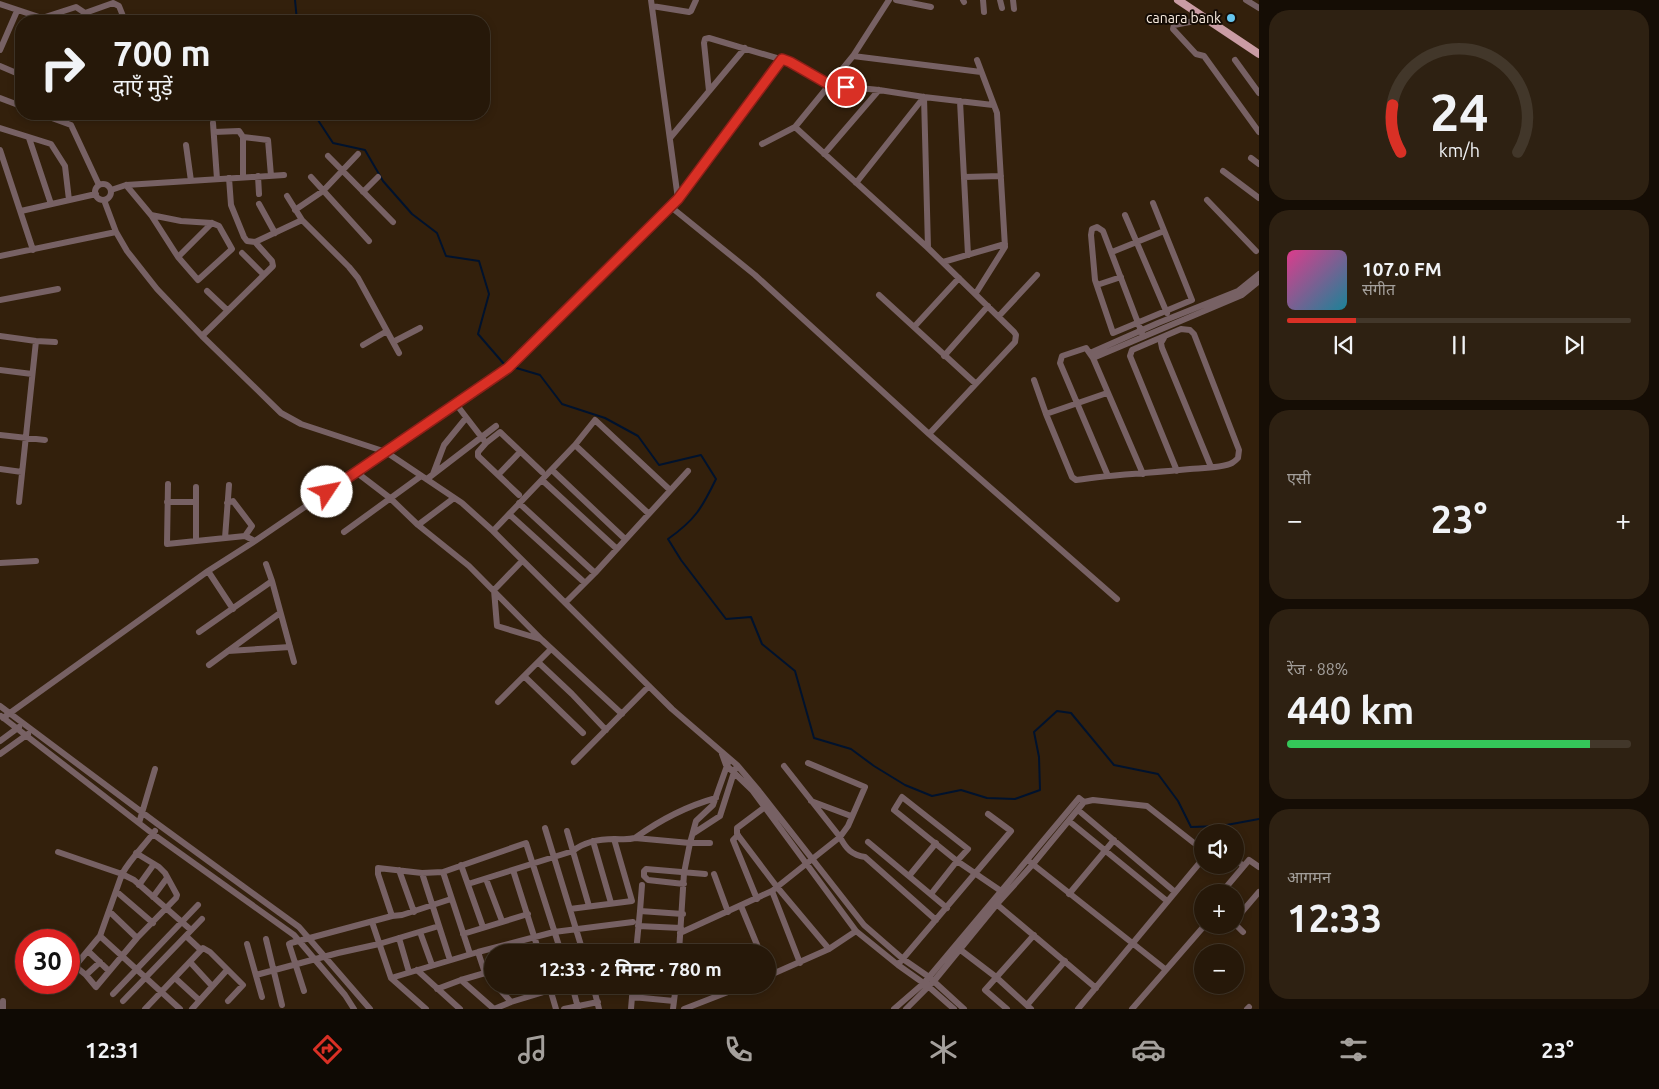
<!DOCTYPE html>
<html lang="hi">
<meta charset="utf-8">
<style>
:root{--surface:#261809;--page:#2e2112;--text:#f1f3f6;--muted:#a4a09c;--line:#42372a;--accent:#d93025}
body{margin:0;font-family:Ubuntu,"Noto Sans Devanagari",sans-serif;background:var(--page);color:var(--text);height:100vh;display:flex;flex-direction:column;font-size:19px;white-space:nowrap}
*{box-sizing:border-box;margin:0}
p{font-size:16px;color:var(--muted)}
.icon{flex:none;width:28px;height:28px;fill:none;stroke:currentColor;stroke-width:2;stroke-linecap:round;stroke-linejoin:round}
.map{position:relative;flex:1;overflow:hidden}
.panel{display:flex;flex-direction:column;gap:10px;padding:10px;background:#150d05;width:400px}
.panel>*{flex:none}
.top-card{position:absolute;left:15px;top:15px;width:475px;height:105px;border-radius:20px;box-shadow:0 2px 8px #0003,0 0 0 1px var(--line);background:#261809;color:var(--text);overflow:hidden}
.buttons{position:absolute;left:1194px;top:824px;display:grid;gap:10px}
.buttons a{display:grid;place-items:center;width:50px;height:50px;border-radius:50%;background:var(--surface);box-shadow:0 2px 8px #0003,0 0 0 1px var(--line);font-size:25px}
.speed{position:absolute;left:15px;top:929px;display:flex;gap:10px;font-size:25px;font-weight:700;text-align:center}
.speed>*{display:grid;place-content:center;width:65px;height:65px;border-radius:50%;background:var(--surface);box-shadow:0 2px 8px #0003,0 0 0 1px var(--line);line-height:1}
.speed .limit{border:8px solid #d22;background:#fff;color:#111}
.pin{position:absolute;display:grid;place-items:center;width:42px;height:42px;color:#fff;margin:-21px;border:2px solid #fff;border-radius:50%;box-shadow:0 1px 5px #0007}
.me{position:absolute;width:55px;margin:-28px;rotate:56deg;stroke-linejoin:round;filter:drop-shadow(0 0 4px #0008)}
.turn{display:flex;align-items:center;gap:18px;height:105px;padding:0 15px;font-size:22px}
.turn .icon{width:65px;height:65px;stroke-width:2.5}
.turn b{display:block;font-size:35px;line-height:42px}
.big{font-size:38px;font-weight:700;line-height:1.1}
.panel .tile{flex:1;display:flex;flex-direction:column;justify-content:center;gap:8px;min-width:0;padding:0 18px;border-radius:20px;background:var(--page)}
.panel .dial{align-items:center;gap:0}
.dial svg{height:130px;overflow:visible;fill:none;stroke:var(--line);stroke-width:7;stroke-linecap:round;text-anchor:middle}
.dial text{fill:var(--text);stroke:none}
.song{display:flex;align-items:center;gap:15px}
.cover{width:60px;height:60px;border-radius:8px;background:linear-gradient(135deg,hsl(330 70% 55%),hsl(190 70% 35%))}
.played{height:5px;border-radius:2px;background:linear-gradient(90deg,var(--accent) 20%,var(--line) 20%)}
.keys{display:flex;justify-content:space-around;direction:ltr}
.heat{display:flex;justify-content:space-between;align-items:center;font-size:28px;direction:ltr}
.charge{height:8px;border-radius:4px;background:linear-gradient(90deg,#34c759 88%,var(--line) 0)}
.trip{position:absolute;left:484px;top:944px;width:292px;height:50px;border-radius:25px;background:var(--surface);box-shadow:0 2px 8px #0003,0 0 0 1px var(--line);font-weight:700;line-height:50px;text-align:center}
.tab-bar{display:flex;height:80px;justify-content:space-around;align-items:center;background:#0f0a04;color:var(--muted)}
.tab-bar .icon{width:35px;height:35px}
.tab-bar .selected{color:var(--accent)}
.tab-bar b{font-size:22px;color:var(--text)}
main{display:flex;flex:1;min-height:0}
.map>svg:first-child{display:block}
.lines{fill:none;stroke-linecap:round;stroke-linejoin:round}
.stream{stroke:#00122d;stroke-width:2}
.minor{stroke:#776164;stroke-width:6}
.major{stroke:#ca9ca4;stroke-width:8}
.route-casing{stroke:#8d1f18;stroke-width:12}
.route{stroke:#d93025;stroke-width:9}
.poi-dot{fill:#65c5ee;stroke:#150c05;stroke-width:2}
.labels{text-anchor:middle;stroke-width:4;stroke-linejoin:round;paint-order:stroke}
.poi-label{font-size:14px;fill:#f9ece0;stroke:#150c05;text-anchor:end}
</style>
<main>
<div class="map">
<svg width="1259" height="1009" viewBox="0 0 1259 1009">
<rect width="100%" height="100%" fill="#33200c"/>
<g class="lines">
<path class="stream" d="M295 0 297 21
M314 114 333 143 365 150 383 181 412 214 437 233 446 256 479 261 489 294 478 334 504 364 509 365
M513 367 540 375 562 404 605 418 638 436 659 465 701 455 716 479C702 508 695 520 668 539L681 560 726 619 751 617 762 644 795 671 814 738 851 749 874 766 905 785 932 796 961 790 987 798 1015 799 1040 790 1039 757 1034 732 1057 711 1071 713 1114 765 1158 774 1178 801 1191 827 1221 826 1259 819"/>
<path class="minor" d="M651 0 678 199
M889 0 853 56 795 127 928 248 1014 332 1016 335 1015 342 929 434 1117 599
M896 0 931 7
M963 0 964 2
M983 0 984 12
M1000 0 1002 8
M1013 0 1014 9
M1246 0 1259 8
M0 4 42 18 76 7 85 13 88 21
M652 6 689 12 691 11 696 0
M85 13 113 3 119 6 125 21
M1205 19 1174 25 1173 29 1196 54 1204 56 1259 132
M0 50 17 11
M853 56 981 72
M1235 60 1259 93
M0 66 21 75
M709 91 704 43 705 39 709 38 790 62 830 85 879 90 924 97 993 105
M0 98 21 106
M960 101 968 255
M41 114 71 125 99 185
M213 123 217 179
M0 128 51 144 65 166 69 200
M214 132 239 131 243 137V176
M243 137 268 140 271 176
M29 138 51 204
M670 138 745 48
M762 144 795 127
M186 145 191 181
M0 150 33 250
M824 154 879 90
M328 156 393 222
M1251 158 1259 164
M1223 171 1259 198
M258 176 259 194
M311 177 369 241
M964 177 1001 176
M229 178 231 205 244 237 247 241 255 242
M856 183 924 97 928 248
M95 192a8 8 0 1 1 16 0a8 8 0 1 1-16 0Z
M126 185 151 215 178 257 198 280 232 249 219 226 212 223 181 221 151 215
M111 190 126 185 284 175
M363 192 378 177
M287 196 302 220 349 267 358 278 399 353
M104 200 116 232 127 251 157 289 202 336 281 413 301 424 386 452 462 503 493 531 672 709 737 765 759 791 864 925 903 959 929 977 964 1009
M1207 200 1256 251
M259 204 275 233
M671 207 755 275 929 434
M295 210 323 191 358 154
M21 211 96 194
M1125 215 1167 313
M1112 252 1164 231
M242 253 264 275
M0 256 116 232
M178 257 212 223
M943 262 1005 244
M1097 285 1121 277
M207 291 227 310
M976 293 1005 247 997 113 977 60
M879 295 975 383
M0 300 58 289
M999 316 1037 275
M914 327 959 278
M1113 333 1095 280 1091 235 1092 229 1097 227 1103 231 1143 336
M1113 333 1192 300 1153 203
M0 336 36 341 55 342
M202 336 273 266 272 261 255 242 302 220
M1165 336 1161 343 1162 348 1211 467
M393 342 420 328
M363 345 387 331
M1090 353 1158 323 1238 291 1259 274
M944 356 988 306
M1093 358 1242 295 1259 281
M0 370 32 374
M1034 380 1046 414 1072 477 1076 480C1114 474 1152 473 1190 469 1202 468 1222 468 1232 463 1234 462 1236 460 1238 458L1239 450 1194 334 1190 330 1181 329 1132 350 1130 356 1177 471
M456 404 486 443 500 432 542 472
M1046 414 1107 393
M0 435 45 440
M486 443 478 452V456L519 495
M575 445 648 513
M0 469 22 472
M552 470 625 539
M356 472 390 498 418 525 469 566 542 640 622 714
M433 474 444 445 466 418
M498 475 520 452
M1108 476 1060 363 1062 356 1086 348 1093 358 1143 474
M427 479 496 426
M542 480 617 549
M168 484 167 544 245 536 255 541
M196 487V541
M19 502 36 341
M167 502H196
M227 503 233 501 252 526 245 536
M519 503 595 573
M509 514 585 583
M418 525 454 498
M493 531 575 445 595 420 670 490
M344 532 421 476
M225 538 229 485
M522 561 494 590 497 626 540 639
M0 563 36 561
M266 564 272 581
M208 571 233 609
M566 602 595 573 688 471
M199 632 272 581 294 662
M228 651 290 647
M538 662 572 694 606 730
M209 665 280 613
M524 676 583 733
M498 702 551 649
M0 706 159 825 299 927 370 1009
M1 716 153 834 294 935 345 995 354 1009
M3 718 208 571 255 541 508 368 678 199 782 59
M0 741 19 727
M0 754 28 734
M722 754 726 765 752 790 856 931 898 965 929 987 954 1009
M574 762 649 686
M784 766 840 837C846 849 852 855 865 857L936 920
M811 801 851 816
M1084 802 1093 800 1147 806 1194 843 1198 844H1202
M765 807 737 828V834L777 887 829 949
M1078 810 1175 892
M1069 821 1167 901
M139 823 155 769
M545 828 583 952
M567 831 589 906
M694 833 720 816 735 769
M738 835 733 840 757 899
M635 838 690 843H710
M593 841 611 903
M868 842 947 908
M58 852 122 874 134 880 191 930
M136 853 159 867 165 873 177 895 176 898 137 938 96 987 86 975 75 966 100 936 122 874C131 858 144 846 155 831
M1235 860 1244 866
M1030 862 1165 969
M461 865 483 927
M399 870 414 912
M513 870 539 952
M443 872 470 954
M422 873 450 960
M714 874 728 912
M909 876 936 843
M486 879 502 921
M468 884 573 851C585 841 600 839 615 839 622 839 628 840 635 838 660 820 687 806 716 798
M684 884 648 880 644 876V871L646 869 705 874
M139 885 154 864
M772 891 800 963
M117 892 153 923
M1222 892 1249 860 1259 867
M931 894 957 861 968 849 902 797 894 810 957 861 1001 891
M1069 894 1114 840
M153 897 167 878
M994 902 1096 988
M741 906 760 952
M570 909 632 901 614 839
M640 911 642 885
M110 912 137 938
M392 916 378 874V868L422 873 443 872 526 843 561 952
M1235 920 1259 892
M372 922 391 978 426 1009
M1235 924 1243 932
M638 926 681 928
M420 932 432 965
M680 933 772 891 840 837 848 826 865 787 808 763
M463 934 528 914
M100 936 180 1009
M186 936 201 950 203 948 210 952 243 985 228 1001
M399 938 409 972
M266 939 282 1005
M247 944 262 997
M958 948 996 977 1031 1009
M88 951 109 971
M478 952 485 973 492 981
M583 952 605 947 606 952
M636 952 640 911 683 914
M636 952H643
M679 952 684 873 690 843 696 821 713 805 728 763
M729 952 734 951 736 952
M190 962 212 986
M900 962 1011 831 988 814
M417 970 460 1009
M86 975 100 962
M256 975 338 953 379 944 439 926
M768 976 829 949 856 931
M175 978 199 1000
M391 978 478 952 554 932 633 922
M461 980 494 1009 511 1002 567 985
M496 985 511 1002
M549 985 556 1009
M572 985 578 1008
M593 985 599 1009
M437 989 461 980 492 971
M304 991 289 944 291 943 392 916 402 915 451 899
M113 994 198 905
M632 997 674 1001
M3 1001V1009
M123 1001 202 919
M1027 1005 1065 961
M145 1009 201 950
M192 1009 227 970
M564 1009 598 1002
M631 1009 633 985
M673 1009 676 985
M684 1009 746 985
M894 1009 924 983 1079 798 1084 802 1033 864 997 904 934 981 906 1009
M1007 1009 985 990 1034 935
M1078 1009 1202 860
M1132 1009 1205 925
M1247 1009 1249 1007"/>
<path class="major" d="M1178 0 1259 54"/>
</g>
<g class="lines">
<defs>
<path id="route" d="M327 492 508 368 678 199 782 59 790 62 830 85 846 87"/>
</defs>
<use href="#route" class="route-casing"/>
<use href="#route" class="route"/>
</g>
<circle class="poi-dot" cx="1231" cy="18" r="5"/>
<g class="labels">
<g class="poi-label">
<text x="1221" y="23">canara bank</text>
</g>
</g>
</svg>
<div class="buttons">
<a><svg class="icon" aria-label="sound" viewBox="0 0 24 24"><path d="M4 9h4l5-4v14l-5-4H4zM17 9q2 3 0 6"/></svg></a>
<a>+</a>
<a>−</a>
</div>
<div class="speed"><div class="limit">30</div></div>
<div class="pin" style="left:846px;top:87px;background:#d93025"><svg class="icon" aria-label="arrive" viewBox="0 0 24 24"><path d="M6 21V4h12l-3 4 3 4H6"/></svg></div>
<svg class="me" style="left:327px;top:492px" viewBox="-20 -20 40 40"><circle r="19" fill="#fff"/><path d="M0-13L10 11 0 6-10 11z" fill="#d93025"/></svg>
<div class="trip">12:33 · 2 मिनट · 780 m</div>
<div class="top-card">
<div class="turn"><svg class="icon" aria-label="right" viewBox="0 0 24 24"><path d="M7 20v-9h11M14 6l5 5-5 5"/></svg><div><b>700 m</b>दाएँ मुड़ें</div></div>
</div>
</div>
<section class="panel">
<div class="tile dial"><svg viewBox="0 0 100 80">
<path d="M14 69A42 42 0 1 1 86 69"/>
<path d="M14 69A42 42 0 0 1 9 40" stroke="#d93025"/>
<text x="50" y="56" font-size="32" font-weight="700">24</text>
<text x="50" y="72" font-size="11">km/h</text>
</svg></div>
<div class="tile">
<div class="song"><i class="cover"></i><div><b>107.0 FM</b><p>संगीत</p></div></div>
<div class="played"></div>
<div class="keys"><svg class="icon" aria-label="previous" viewBox="0 0 24 24"><path d="M18 5L8 12l10 7zM5 5v14"/></svg><svg class="icon" aria-label="pause" viewBox="0 0 24 24"><path d="M8 5v14M16 5v14"/></svg><svg class="icon" aria-label="next" viewBox="0 0 24 24"><path d="M6 5l10 7-10 7zM19 5v14"/></svg></div>
</div>
<div class="tile"><p>एसी</p>
<div class="heat"><a>−</a><b class="big">23°</b><a>+</a></div>
</div>
<div class="tile"><p>रेंज · 88%</p><b class="big">440 km</b><div class="charge"></div></div>
<div class="tile"><p>आगमन</p><b class="big">12:33</b></div>
</section>
</main>
<nav class="tab-bar">
<b>12:31</b>
<svg class="icon selected" aria-label="directions" viewBox="0 0 24 24"><path d="M12 3l9 9-9 9-9-9zM9 14v-3h6M13 9l2 2-2 2"/></svg>
<svg class="icon" aria-label="music" viewBox="0 0 24 24"><path d="M9 18V5l10-2v13"/><circle cx="6" cy="18" r="3"/><circle cx="16" cy="16" r="3"/></svg>
<svg class="icon" aria-label="phone" viewBox="0 0 24 24"><path d="M5 4h4l2 5-3 2q2 4 5 5l2-3 5 2v4C11 20 4 13 5 4z"/></svg>
<svg class="icon" aria-label="climate" viewBox="0 0 24 24"><path d="M12 3v18M4 7l16 10M4 17L20 7"/></svg>
<svg class="icon" aria-label="car" viewBox="0 0 24 24"><path d="M5 17H2v-5l4-1 3-4h7l3 4 3 1v5h-3M9 17h6M6 11h13"/><circle cx="7" cy="17" r="2"/><circle cx="17" cy="17" r="2"/></svg>
<svg class="icon" aria-label="filters" viewBox="0 0 24 24"><path d="M4 7h16M4 17h16"/><circle cx="9" cy="7" r="2"/><circle cx="15" cy="17" r="2"/></svg>
<b>23°</b>
</nav>
